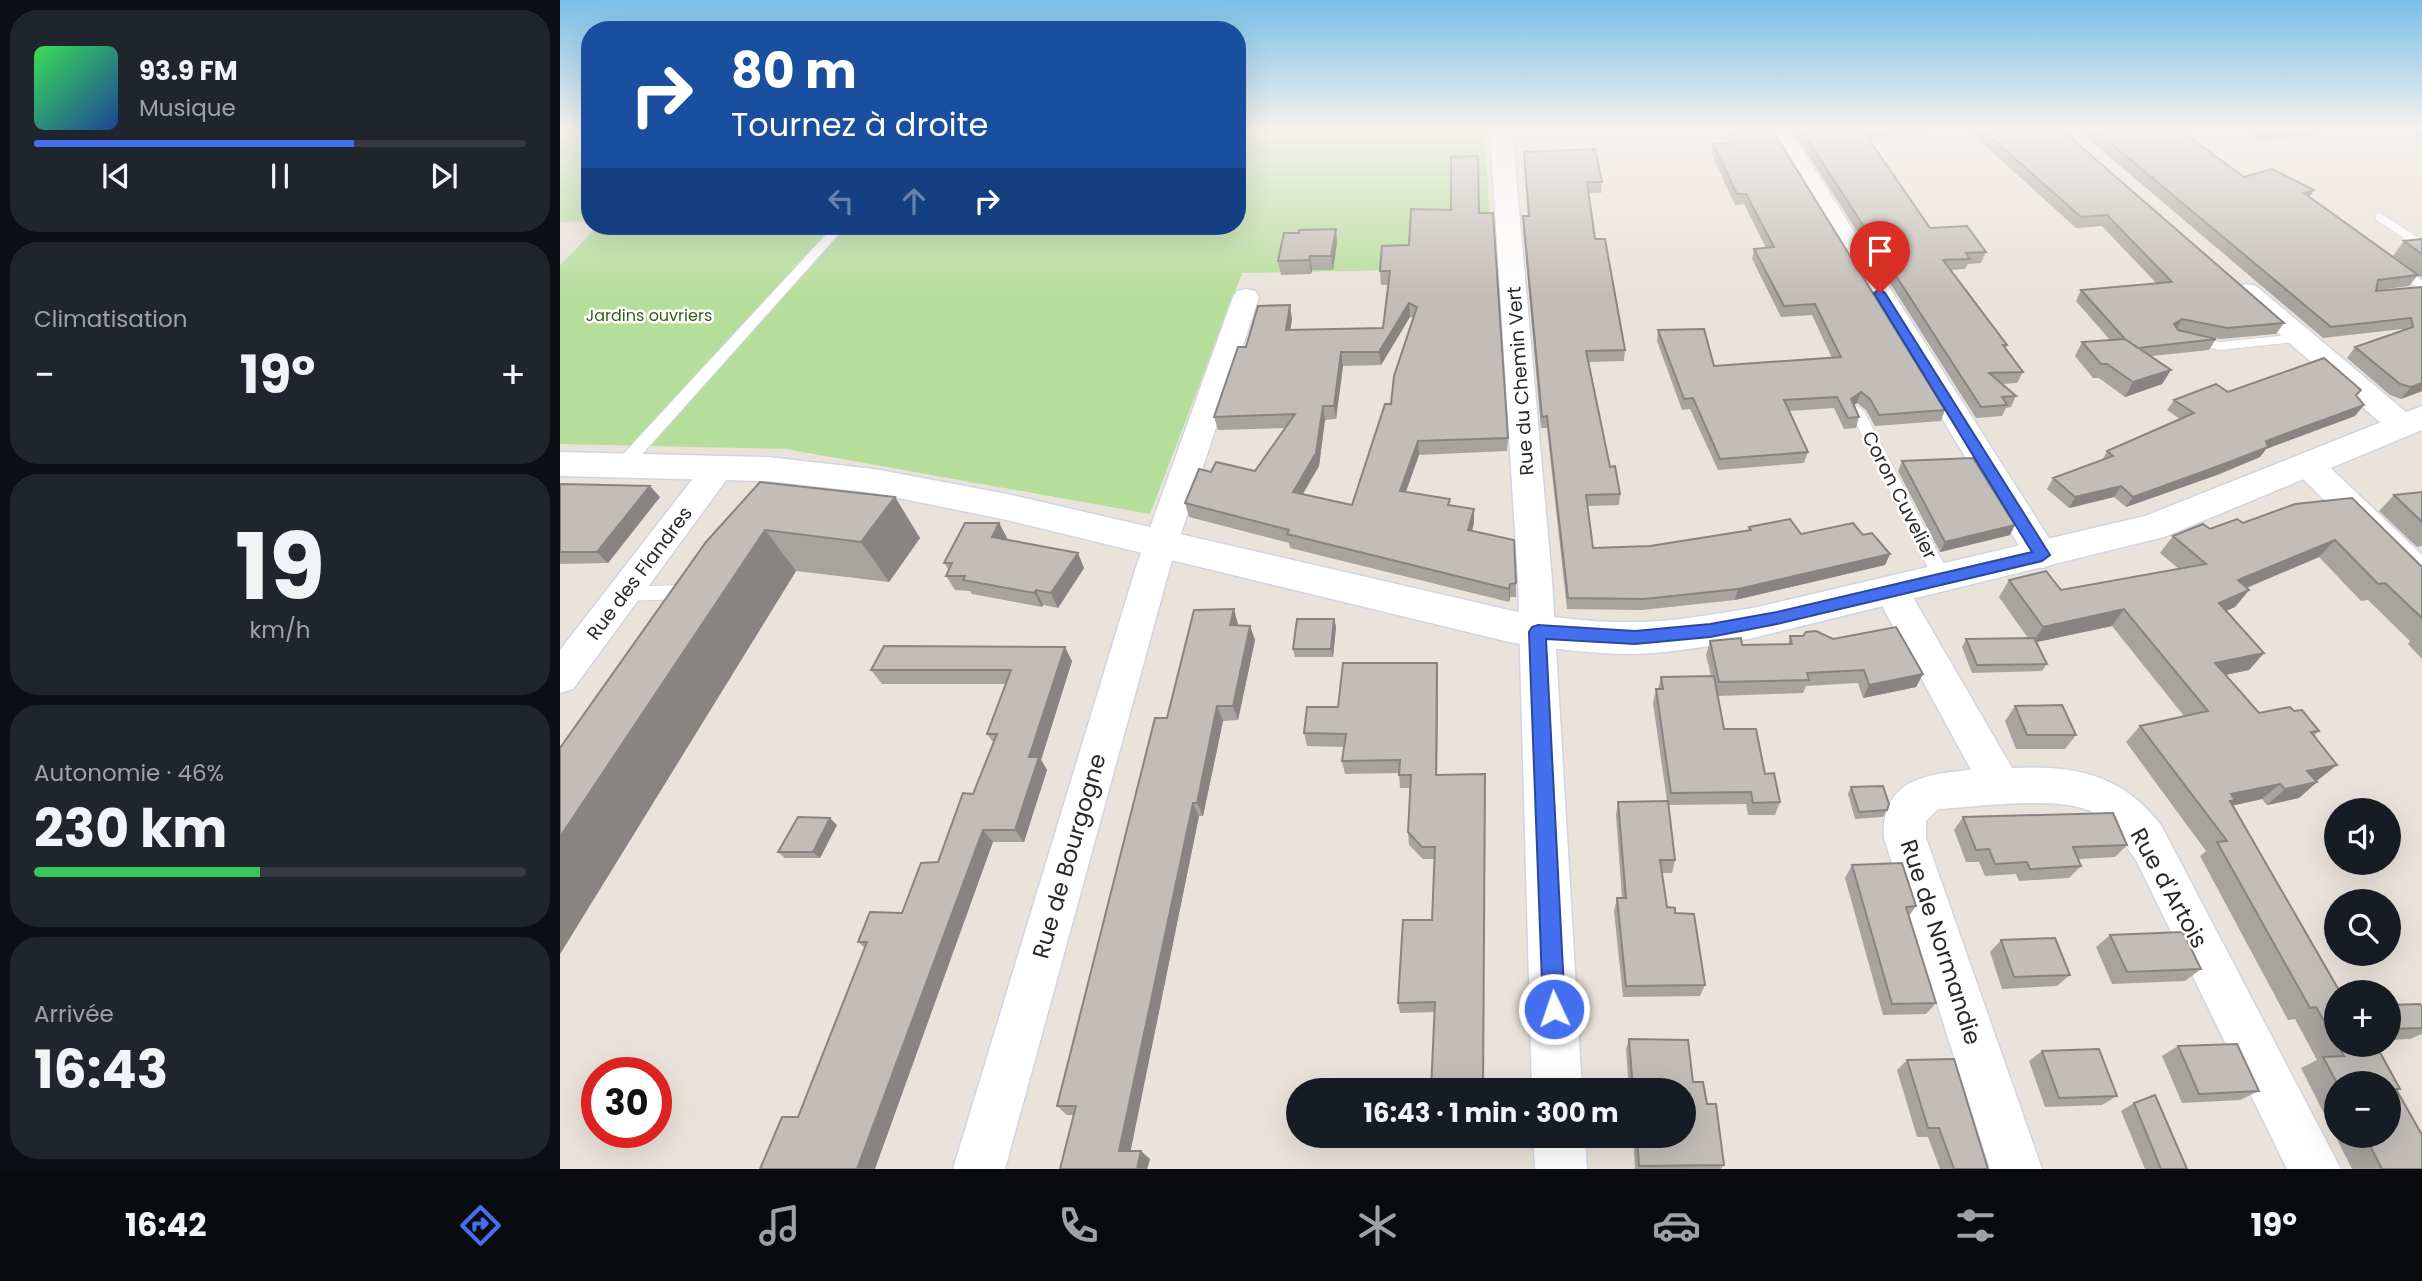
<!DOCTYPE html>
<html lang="fr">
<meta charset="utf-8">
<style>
:root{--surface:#171b24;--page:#20242c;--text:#f1f3f6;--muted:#9ea1a6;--line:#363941;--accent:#446fee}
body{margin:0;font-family:Poppins,sans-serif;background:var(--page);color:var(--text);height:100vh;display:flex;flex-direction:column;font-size:26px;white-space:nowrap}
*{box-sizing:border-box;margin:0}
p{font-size:23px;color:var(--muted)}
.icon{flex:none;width:38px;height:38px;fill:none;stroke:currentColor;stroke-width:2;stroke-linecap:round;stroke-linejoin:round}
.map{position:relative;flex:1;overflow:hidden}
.drawer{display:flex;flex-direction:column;gap:10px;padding:10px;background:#0d0f14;width:560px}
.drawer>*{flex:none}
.hud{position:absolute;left:21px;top:21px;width:665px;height:214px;border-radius:28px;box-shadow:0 7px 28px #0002;background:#1a4fa0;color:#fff;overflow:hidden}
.fabs{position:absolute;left:1764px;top:798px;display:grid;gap:14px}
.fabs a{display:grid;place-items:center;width:77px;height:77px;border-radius:50%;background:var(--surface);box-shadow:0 7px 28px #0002;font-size:35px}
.speed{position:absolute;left:21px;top:1057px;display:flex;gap:14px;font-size:35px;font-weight:700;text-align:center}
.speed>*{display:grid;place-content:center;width:91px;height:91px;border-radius:50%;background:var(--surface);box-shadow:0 7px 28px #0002;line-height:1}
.speed .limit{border:10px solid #d22;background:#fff;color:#111}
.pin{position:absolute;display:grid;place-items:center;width:60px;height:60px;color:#fff;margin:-72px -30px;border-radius:50% 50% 50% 0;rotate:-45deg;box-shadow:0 0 7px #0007}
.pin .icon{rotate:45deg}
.me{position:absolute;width:77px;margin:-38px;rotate:357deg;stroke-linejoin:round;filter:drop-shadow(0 0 5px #0008)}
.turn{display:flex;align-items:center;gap:24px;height:147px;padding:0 35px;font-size:32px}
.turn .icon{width:91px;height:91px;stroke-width:2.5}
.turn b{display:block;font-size:49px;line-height:60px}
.lanes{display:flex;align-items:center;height:66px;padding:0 35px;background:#0003;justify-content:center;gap:35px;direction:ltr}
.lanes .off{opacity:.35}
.big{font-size:52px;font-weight:700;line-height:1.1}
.drawer .card{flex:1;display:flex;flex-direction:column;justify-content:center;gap:10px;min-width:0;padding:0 24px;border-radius:28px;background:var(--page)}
.drawer .dial{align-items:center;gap:0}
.dial b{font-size:91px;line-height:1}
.song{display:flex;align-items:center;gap:21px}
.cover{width:84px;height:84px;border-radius:10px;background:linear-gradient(135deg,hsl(130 70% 55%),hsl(220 70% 35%))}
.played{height:7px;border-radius:4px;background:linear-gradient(90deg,var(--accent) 65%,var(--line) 65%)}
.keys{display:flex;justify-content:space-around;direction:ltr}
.heat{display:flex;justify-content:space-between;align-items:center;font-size:38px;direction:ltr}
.charge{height:10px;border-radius:5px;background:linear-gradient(90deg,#34c759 46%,var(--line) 0)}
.trip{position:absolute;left:726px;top:1078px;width:410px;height:70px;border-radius:35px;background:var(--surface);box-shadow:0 7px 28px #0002;font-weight:700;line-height:70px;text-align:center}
.menu{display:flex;height:112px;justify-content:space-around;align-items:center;background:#090b0e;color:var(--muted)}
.menu .icon{width:49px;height:49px}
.menu .on{color:var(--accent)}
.menu b{font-size:32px;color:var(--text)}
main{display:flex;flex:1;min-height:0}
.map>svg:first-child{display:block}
.green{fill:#b6de9b}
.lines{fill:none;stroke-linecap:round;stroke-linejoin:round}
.lane-casing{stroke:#d0d5e1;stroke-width:2}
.street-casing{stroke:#d0d5e1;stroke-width:3}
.secondary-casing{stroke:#d0d5e1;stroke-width:3}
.lane{fill:#fff;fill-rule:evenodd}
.street{fill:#fff;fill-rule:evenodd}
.secondary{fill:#fff;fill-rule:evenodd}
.wall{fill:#a7a39e;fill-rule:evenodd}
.shaded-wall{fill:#888481}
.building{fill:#c2bdb8;stroke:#888481;stroke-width:2;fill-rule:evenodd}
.route{fill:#446fee;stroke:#2c489b;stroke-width:2}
.labels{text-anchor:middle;stroke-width:5;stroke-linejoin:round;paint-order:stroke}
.far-park-label{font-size:16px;fill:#30601e;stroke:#fff}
.street-label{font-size:19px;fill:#292929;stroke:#fff}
.near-street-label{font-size:23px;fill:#292929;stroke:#fff}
</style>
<main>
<section class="drawer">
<div class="card">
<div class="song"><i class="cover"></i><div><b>93.9 FM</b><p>Musique</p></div></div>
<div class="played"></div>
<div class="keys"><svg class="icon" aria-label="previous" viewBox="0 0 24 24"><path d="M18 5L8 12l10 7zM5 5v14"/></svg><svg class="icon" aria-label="pause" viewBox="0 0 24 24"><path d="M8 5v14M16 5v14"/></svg><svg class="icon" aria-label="next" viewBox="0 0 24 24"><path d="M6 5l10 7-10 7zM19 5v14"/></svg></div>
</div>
<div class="card"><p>Climatisation</p>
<div class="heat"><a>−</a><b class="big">19°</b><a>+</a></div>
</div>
<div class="card dial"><b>19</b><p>km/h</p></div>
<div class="card"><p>Autonomie · 46%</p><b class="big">230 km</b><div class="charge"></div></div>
<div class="card"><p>Arrivée</p><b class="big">16:43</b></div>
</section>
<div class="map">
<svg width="1862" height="1169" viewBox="0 0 1862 1169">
<rect width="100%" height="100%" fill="#eae3db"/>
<path class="green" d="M0 131H30V221L0 222Z
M677 131H924L934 268 682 273 590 514 226 449 0 444V265L38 226H677Z"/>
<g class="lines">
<defs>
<path id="lane" d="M1820 213 1862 240V250L1816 220V214Z
M274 226H286L68 470H56L54 466 56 462Z
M1835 263 1862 280V290L1830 270 1829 267Z
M1740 334 1747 338 1745 341 1660 350 1624 342 1622 339 1629 335 1660 342Z
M1297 406 1304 411 1392 580 1389 585H1377L1374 580 1290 411Z
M132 581 138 583 141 588 138 593 122 599 64 601 58 599 55 594 58 589 64 587 121 585Z"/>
<path id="street" d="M930 131H952L992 580 1022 1090H972L958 580Z
M1208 131H1230L1494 546 1499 555 1494 564 1482 568 1470 564Z
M1687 284 1696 286 1852 417 1856 424 1852 431 1841 434 1830 431 1678 298 1674 292 1678 286Z
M686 289 695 291 699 297 610 567 445 1169H393L576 567 673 297 677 291Z
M1748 454 1759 457 1862 555V589L1850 585 1737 473 1732 465 1737 457Z
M159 456 170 459 175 467 170 475 13 689 0 693V650L148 459Z
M1332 578 1344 582 1452 768C1515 765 1561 774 1601 825L1781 1169H1727L1576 860C1563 842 1549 819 1528 810 1494 796 1415 807 1378 809L1366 821V838L1482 1169H1430L1324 838C1321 780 1365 774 1411 770L1314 591 1320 582Z
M973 1136H1025L1027 1169H975Z"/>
<path id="secondary" d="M1862 406V430L1604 537 1193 638C1154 645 1114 653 1074 654 1032 654 991 648 949 642L447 520 314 493 207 481 0 476V452L207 457 314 469 447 494 949 610C991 617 1032 623 1074 622 1114 622 1154 614 1193 608L1585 516Z"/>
</defs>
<use href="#lane" class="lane-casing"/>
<use href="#street" class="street-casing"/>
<use href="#secondary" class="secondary-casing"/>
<use href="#lane" class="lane"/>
<use href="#street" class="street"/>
<use href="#secondary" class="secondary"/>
</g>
<path class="wall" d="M1165 131H1213L1385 410 1381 421 1315 426 1306 410 1297 403 1294 405 1299 417 1296 428 1284 429 1274 408 1229 411 1248 452 1244 463 1158 470 1130 409 1122 410 1097 341 1098 330 1154 366 1272 358 1252 315 1221 317 1192 259 1194 249 1206 248 1184 204 1175 205 1152 155 1153 144H1170Z
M1233 131H1374L1372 133 1311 136 1312 138 1311 142 1370 228 1426 252 1421 263 1408 264 1405 269 1391 270 1447 345 1446 349 1463 372 1457 383 1442 384 1456 396 1451 407 1446 408 1442 416 1416 418Z
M1409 131H1503L1724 323 1716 334 1660 339 1618 330 1656 339 1649 350 1592 356 1611 370 1602 384 1565 397 1539 378H1533L1515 356 1522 342 1550 340 1516 301 1521 290 1597 284 1542 226 1516 228Z
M1519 131H1621L1684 177 1754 190 1749 197 1858 275 1849 286 1817 290 1862 287V391L1841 399 1830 395 1787 358 1795 347 1842 331V329L1763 338Z
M1686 131H1759L1757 135 1701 141Z
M1851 131H1862V138Z
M964 152 1042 182 1041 193H1029L1035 239 1065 350 1064 361 1029 362 1050 467 1060 494 1059 505 1027 506 1033 548 1090 546 1188 530 1189 527 1241 534 1303 535 1330 554 1325 565 1175 600 1082 610 1007 609 987 428H981L963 226V216H968L964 162Z
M919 213 948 438 947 451 859 455 846 492 890 506 914 509V523L912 531 956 583V597H950L949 602 730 548 729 543 629 517 625 503 651 472 695 471 726 428 658 430 654 417 686 347 732 319 730 330 823 328 829 285H821L820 271 849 245ZM850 317 853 318 831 404 792 505 742 494 759 466 765 420 776 419 783 366 821 365Z
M776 229 777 243 773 270H752L751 274 721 275 718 261 739 233Z
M1862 239V278L1833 256 1844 241Z
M1668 392 1797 396 1795 416 1706 449 1700 457 1657 475 1566 507 1554 497 1509 508 1487 489 1493 478 1542 461 1547 451 1620 419 1607 410 1614 400Z
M1342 461 1450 535 1380 552 1338 471Z
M200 482 335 497 360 538 329 582 236 571 0 954V748Z
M0 484 100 497 48 563 0 564Z
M1862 492V546L1857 547 1819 511 1834 495Z
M1735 504 1862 567V659L1848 644 1850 641 1808 600 1801 601 1759 557 1687 588 1689 590 1675 607 1666 611 1704 653 1689 670 1665 675 1699 713 1734 711 1759 731 1754 736 1758 780 1756 781 1757 782 1739 798 1707 805 1702 799 1673 805 1776 992V1045H1816L1840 1089 1837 1091 1862 1169H1792L1741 1068 1757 1060 1735 1019 1728 1020 1640 856 1646 851 1566 742 1580 726 1624 716 1552 626 1477 642 1487 664 1482 671 1412 673 1402 647 1406 639 1468 638 1439 597 1449 580 1501 590 1619 569 1600 553 1613 536 1683 523ZM1776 1083H1829V1136H1776Z
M439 523 447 538 446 539 524 568 498 608 483 605 482 607 412 594 410 591 395 590 386 576 389 570 384 563Z
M774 619 776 627 773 657H735L733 649Z
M678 624V625L690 626 695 640 678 720 663 721 643 816H639L570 1151 590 1159 587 1169H500L514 1115H507L497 1106 607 718Z
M1230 636 1273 639 1363 674 1356 687 1303 698 1298 683 1246 686 1243 693 1158 696 1164 729 1205 774 1220 802 1215 815H1188L1186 804 1108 805 1115 860 1112 873H1102L1107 907 1115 913 1145 985 1140 996 1063 997 1054 911 1057 898H1062L1056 815 1058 802 1107 801 1093 703 1096 689H1098L1101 677 1151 676 1146 655 1150 641 1182 645 1228 644Z
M512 661 481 760 487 770 464 842H433L238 1117 305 948 298 942 342 913 378 862 413 794 434 743 427 734 446 684H322L311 670Z
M877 663 878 676 874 1012 840 1013 838 1003 872 920 875 859H863L849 845 848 832 850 788H840L839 773 785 774 782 761 784 747 747 746 744 733 778 707Z
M1455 706 1516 735 1505 749H1456L1445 721Z
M1291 787 1327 810 1323 817 1295 819 1288 794Z
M1403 817 1567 845 1555 857 1518 859 1521 866 1509 878 1459 881 1456 874 1425 876 1419 862H1406L1394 830Z
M277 825 260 858H225L218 852Z
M1292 865 1356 906 1349 916 1376 1003 1366 1014 1323 1015 1285 878Z
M1550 935 1641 969 1625 981 1552 984 1536 947Z
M1441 940 1510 975 1497 986 1442 989 1430 952Z
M1829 1005 1862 1007V1034L1850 1039 1829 1040Z
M1069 1039 1133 1082 1147 1104 1164 1165 1161 1169H1075L1073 1136H1124V1090H1069L1066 1049Z
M1618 1046 1699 1091 1680 1100 1622 1103 1602 1056Z
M1482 1051 1557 1096 1542 1105 1485 1107 1469 1061Z
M1347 1060 1428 1169H1380L1368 1137H1357L1337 1070Z
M1574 1103 1627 1169H1585L1561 1111Z"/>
<path class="shaded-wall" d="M1754 190 1747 200 1744 193Z
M776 229 777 243 773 270 771 256Z
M750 256 752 270 751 274 749 260Z
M849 303 850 317 821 365 819 352Z
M730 305 732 319 728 344 726 330Z
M1622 319 1616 330 1614 324Z
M781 352 783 366 776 419 774 406Z
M1611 370 1602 384 1565 397 1573 382Z
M1862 383V391L1841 399 1851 387Z
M1301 392 1297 403 1287 410 1291 399Z
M1804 405 1795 416 1706 449 1700 457 1657 475 1566 507 1573 497 1706 441Z
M763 406 765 420 759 466 736 506 733 492Z
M858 441 859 455 841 505 840 491Z
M90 486 100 497 48 563 37 552Z
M1561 486 1554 497 1509 508 1515 497Z
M335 497 360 538 329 582 301 542Z
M914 509V523L908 544V530Z
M439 523 447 538 440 552 432 537Z
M1455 525 1450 535 1380 552 1385 542Z
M205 530 236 571 0 954V837Z
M1775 540 1759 557 1664 597 1678 580Z
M518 553 524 568 498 608 491 593Z
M1330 554 1325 565 1175 600 1178 589Z
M950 584V597L949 602V589Z
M476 590 483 605 482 607 474 593Z
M1689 590 1675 607 1645 620 1659 603Z
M674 609 678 624 675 640 670 625Z
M1564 609 1552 626 1472 643 1483 627Z
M774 619 776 627 773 657 771 649Z
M690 626 695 640 678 720 673 706Z
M505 647 512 661 481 760 487 770 464 842 455 830 469 757Z
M1704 653 1689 670 1640 680 1655 663Z
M877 663 878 676 877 787 876 775Z
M1363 674 1356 687 1303 698 1309 685Z
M657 706 663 721 643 816 637 803Z
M1777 765 1758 780 1729 786 1747 771Z
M1757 782 1739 798 1707 805 1725 789Z
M1720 784 1702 799 1667 807 1671 794Z
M633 803 639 816 569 1159 559 1151Z
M270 818 277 825 260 858 253 852Z
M423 830 433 842 315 1169H297Z
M581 1151 590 1159 587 1169H577Z"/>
<path class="building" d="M1171 131H1213L1385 410 1319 415 1310 399 1301 392 1291 399 1299 417 1288 418 1277 397 1224 400 1248 452 1160 459 1133 398 1124 399 1098 330 1144 329 1154 366 1281 357 1255 304 1224 306 1194 249 1214 247 1186 194H1177L1153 144 1177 143Z
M1242 131H1307L1312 138H1308L1370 228 1407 226 1426 252 1406 253 1410 259 1383 260 1447 345H1443L1463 372 1429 373 1456 396 1442 397 1447 405 1421 407Z
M1424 131H1503L1724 323 1667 328 1622 319 1614 324 1618 330 1656 339 1578 348 1565 339 1521 290 1612 282 1547 215 1521 217Z
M1536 131H1621L1684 177 1712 169 1754 190 1744 193 1858 275 1818 280 1816 291 1862 287V383L1851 387 1840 384 1795 347 1853 327 1851 318 1771 327Z
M1035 149 1042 182H1027L1035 239H1045L1065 350 1026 351 1050 467 1055 466 1060 494 1026 495 1033 548 1090 546 1191 530 1189 527 1230 519 1241 534 1293 523 1303 535 1312 533 1330 554 1178 589 1084 599 1008 598 987 416 982 417 963 216H969L964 152Z
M918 156 919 213H933L948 438 858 441 840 491 890 499 888 505 914 509 908 530 954 540 956 583 950 584 949 589 727 534 729 530 625 503 639 469 651 472 656 462 695 471 735 414 654 417 678 347H686L698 306 730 305 726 330 823 328 830 271H820L822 246 849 245 851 209 891 210V157ZM849 303 857 307 834 376 831 404H825L792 505 733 492 756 453 763 406H774L781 352H819Z
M776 229 771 256H750L749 260 718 261 724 233H739V230Z
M1862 239V254L1844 241Z
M1565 339 1611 370 1573 382 1547 364H1541L1522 342Z
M1764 358 1801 390 1796 395 1804 405 1706 441 1708 447 1664 464 1573 497 1561 486 1515 497 1493 478 1553 456 1547 451 1634 413 1614 400 1656 384 1668 392Z
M1413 458 1455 525 1385 542 1342 461Z
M200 482 335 497 301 542 205 530 0 837V748L146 542Z
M0 484 90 486 37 552H0Z
M1862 492V522L1834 495Z
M1792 498 1862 567V618L1825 583 1818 584 1775 540 1678 580 1689 590 1659 603 1704 653 1655 663 1699 713 1730 707 1734 711 1742 710 1759 731 1751 732 1777 765 1747 771 1757 782 1725 789 1720 784 1671 794 1675 800 1670 801 1780 992H1776V1042L1756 1007 1750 1008 1657 842 1667 841 1580 726 1648 711 1564 609 1483 627 1449 580 1486 571 1501 590 1646 564 1613 536 1643 524 1650 529 1677 519 1683 523 1735 504Z
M405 523H439L432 537 518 553 491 593 476 590 474 593 403 580 405 576H386L392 563H384Z
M674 609 670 625 690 626 673 706H657L637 803H633L559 1151H581L577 1169H500L516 1106H497L595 718H607L634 610Z
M737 619H774L771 649H733Z
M1336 627 1363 674 1309 685 1304 670 1247 673 1249 680 1159 682 1150 641 1181 638 1182 645 1232 644 1230 636H1243L1246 632 1256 631 1273 639Z
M1474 638 1487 664 1417 665 1406 639Z
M324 646 505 647 469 757H479L455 830H423L297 1169H200L222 1117H238L307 942H298L310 912 342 913 361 863 378 862 403 793 413 794 437 734H427L451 670H311Z
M783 663H877L876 775 925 774 923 1090H871L875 1002 838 1003 843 920H872L875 847H862L848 832 851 775H839L840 760 782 761 786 734 744 733 747 707H778Z
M1154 676 1164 729H1196L1205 774 1214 773 1220 802 1193 803 1191 792 1111 793 1096 689H1103L1101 677Z
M1502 705 1516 735H1467L1455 706Z
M1323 786 1329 804 1327 810 1299 812 1291 787Z
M1108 801 1115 860H1100L1107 907 1115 908V913L1134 914 1145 985 1066 986 1057 898H1066L1058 802Z
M1553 813 1567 845 1513 847 1521 866 1470 869 1467 862 1435 864 1429 849 1416 850 1403 817Z
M238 817 270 818 253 852H218Z
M1342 863 1356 906 1346 907 1376 1003 1332 1004 1292 865Z
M1623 932 1641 969 1567 972 1550 935Z
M1495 938 1510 975 1454 977 1441 940Z
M1860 1004 1862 1007V1028L1829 1029V1005Z
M1069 1039 1128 1040 1133 1082H1143L1147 1104H1156L1164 1165 1079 1166 1077 1136H1124V1090H1073Z
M1677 1044 1699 1091 1639 1094 1618 1046Z
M1778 1045H1816L1840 1089H1836L1862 1135V1169H1822L1805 1136H1829V1083H1777L1763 1057 1784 1056Z
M1539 1049 1557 1096 1499 1098 1482 1051Z
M1394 1059 1428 1169H1394L1379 1128H1368L1347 1060Z
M1595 1095 1627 1169H1601L1574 1103Z"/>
<linearGradient id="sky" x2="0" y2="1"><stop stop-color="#79bfe7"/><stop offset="0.44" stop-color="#f6f2ef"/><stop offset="1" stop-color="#f6f2ef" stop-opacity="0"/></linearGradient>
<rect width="1862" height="295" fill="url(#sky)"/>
<path class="route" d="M1320 289 1325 293 1490 555 1482 561 1217 624 1150 637 1075 644 986 639 1005 1009 1002 1017 994 1020 986 1017 983 1009 969 632 972 627 978 625 1075 631 1150 624 1217 612 1472 552 1314 293Z"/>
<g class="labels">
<g class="far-park-label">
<text x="89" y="321">Jardins ouvriers</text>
</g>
<g class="street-label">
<text transform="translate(960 381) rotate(-94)" y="7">Rue du Chemin Vert</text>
<text transform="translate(1340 495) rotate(63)" y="7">Coron Cuvelier</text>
<text transform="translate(79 573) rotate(-53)" y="7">Rue des Flandres</text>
</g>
<g class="near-street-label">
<text transform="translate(509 856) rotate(-74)" y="8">Rue de Bourgogne</text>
<text transform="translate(1609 888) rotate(61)" y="8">Rue d'Artois</text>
<text transform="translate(1381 942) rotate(72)" y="8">Rue de Normandie</text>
</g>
</g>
</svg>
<div class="fabs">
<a><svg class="icon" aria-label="sound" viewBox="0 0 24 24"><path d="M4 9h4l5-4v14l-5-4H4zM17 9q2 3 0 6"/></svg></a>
<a><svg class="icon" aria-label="search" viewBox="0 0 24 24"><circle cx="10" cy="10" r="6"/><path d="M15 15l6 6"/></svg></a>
<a>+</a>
<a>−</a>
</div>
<div class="speed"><div class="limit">30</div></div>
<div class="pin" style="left:1320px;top:293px;background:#d93025"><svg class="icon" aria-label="arrive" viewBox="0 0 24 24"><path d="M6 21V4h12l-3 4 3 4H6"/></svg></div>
<svg class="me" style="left:994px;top:1009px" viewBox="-20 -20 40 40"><circle r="17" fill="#446fee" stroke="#fff" stroke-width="3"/><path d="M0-11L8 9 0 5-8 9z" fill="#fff"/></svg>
<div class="trip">16:43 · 1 min · 300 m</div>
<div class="hud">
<div class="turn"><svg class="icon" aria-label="right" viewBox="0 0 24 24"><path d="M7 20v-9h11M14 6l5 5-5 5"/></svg><div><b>80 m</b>Tournez à droite</div></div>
<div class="lanes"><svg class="icon off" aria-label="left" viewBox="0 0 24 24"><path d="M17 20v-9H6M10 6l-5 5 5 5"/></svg><svg class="icon off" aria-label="ahead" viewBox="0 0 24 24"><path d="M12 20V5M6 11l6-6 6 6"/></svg><svg class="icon" aria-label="right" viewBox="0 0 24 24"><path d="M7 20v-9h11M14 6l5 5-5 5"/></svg></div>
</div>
</div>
</main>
<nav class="menu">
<b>16:42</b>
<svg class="icon on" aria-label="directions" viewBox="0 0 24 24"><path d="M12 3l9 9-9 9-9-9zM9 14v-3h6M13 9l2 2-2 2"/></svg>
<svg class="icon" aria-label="music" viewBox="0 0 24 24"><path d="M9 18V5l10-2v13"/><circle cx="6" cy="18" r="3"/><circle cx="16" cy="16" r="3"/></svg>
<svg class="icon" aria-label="phone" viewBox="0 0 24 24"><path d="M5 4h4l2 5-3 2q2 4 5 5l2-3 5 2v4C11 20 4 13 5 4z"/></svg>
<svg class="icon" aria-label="climate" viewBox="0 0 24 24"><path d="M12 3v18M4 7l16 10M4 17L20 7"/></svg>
<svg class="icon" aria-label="car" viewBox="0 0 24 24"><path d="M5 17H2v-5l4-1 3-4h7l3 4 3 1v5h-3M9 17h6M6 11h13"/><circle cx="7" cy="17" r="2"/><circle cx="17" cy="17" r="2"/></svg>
<svg class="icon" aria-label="filters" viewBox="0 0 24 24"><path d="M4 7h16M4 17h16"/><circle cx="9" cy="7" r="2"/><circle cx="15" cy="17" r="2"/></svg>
<b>19°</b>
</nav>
